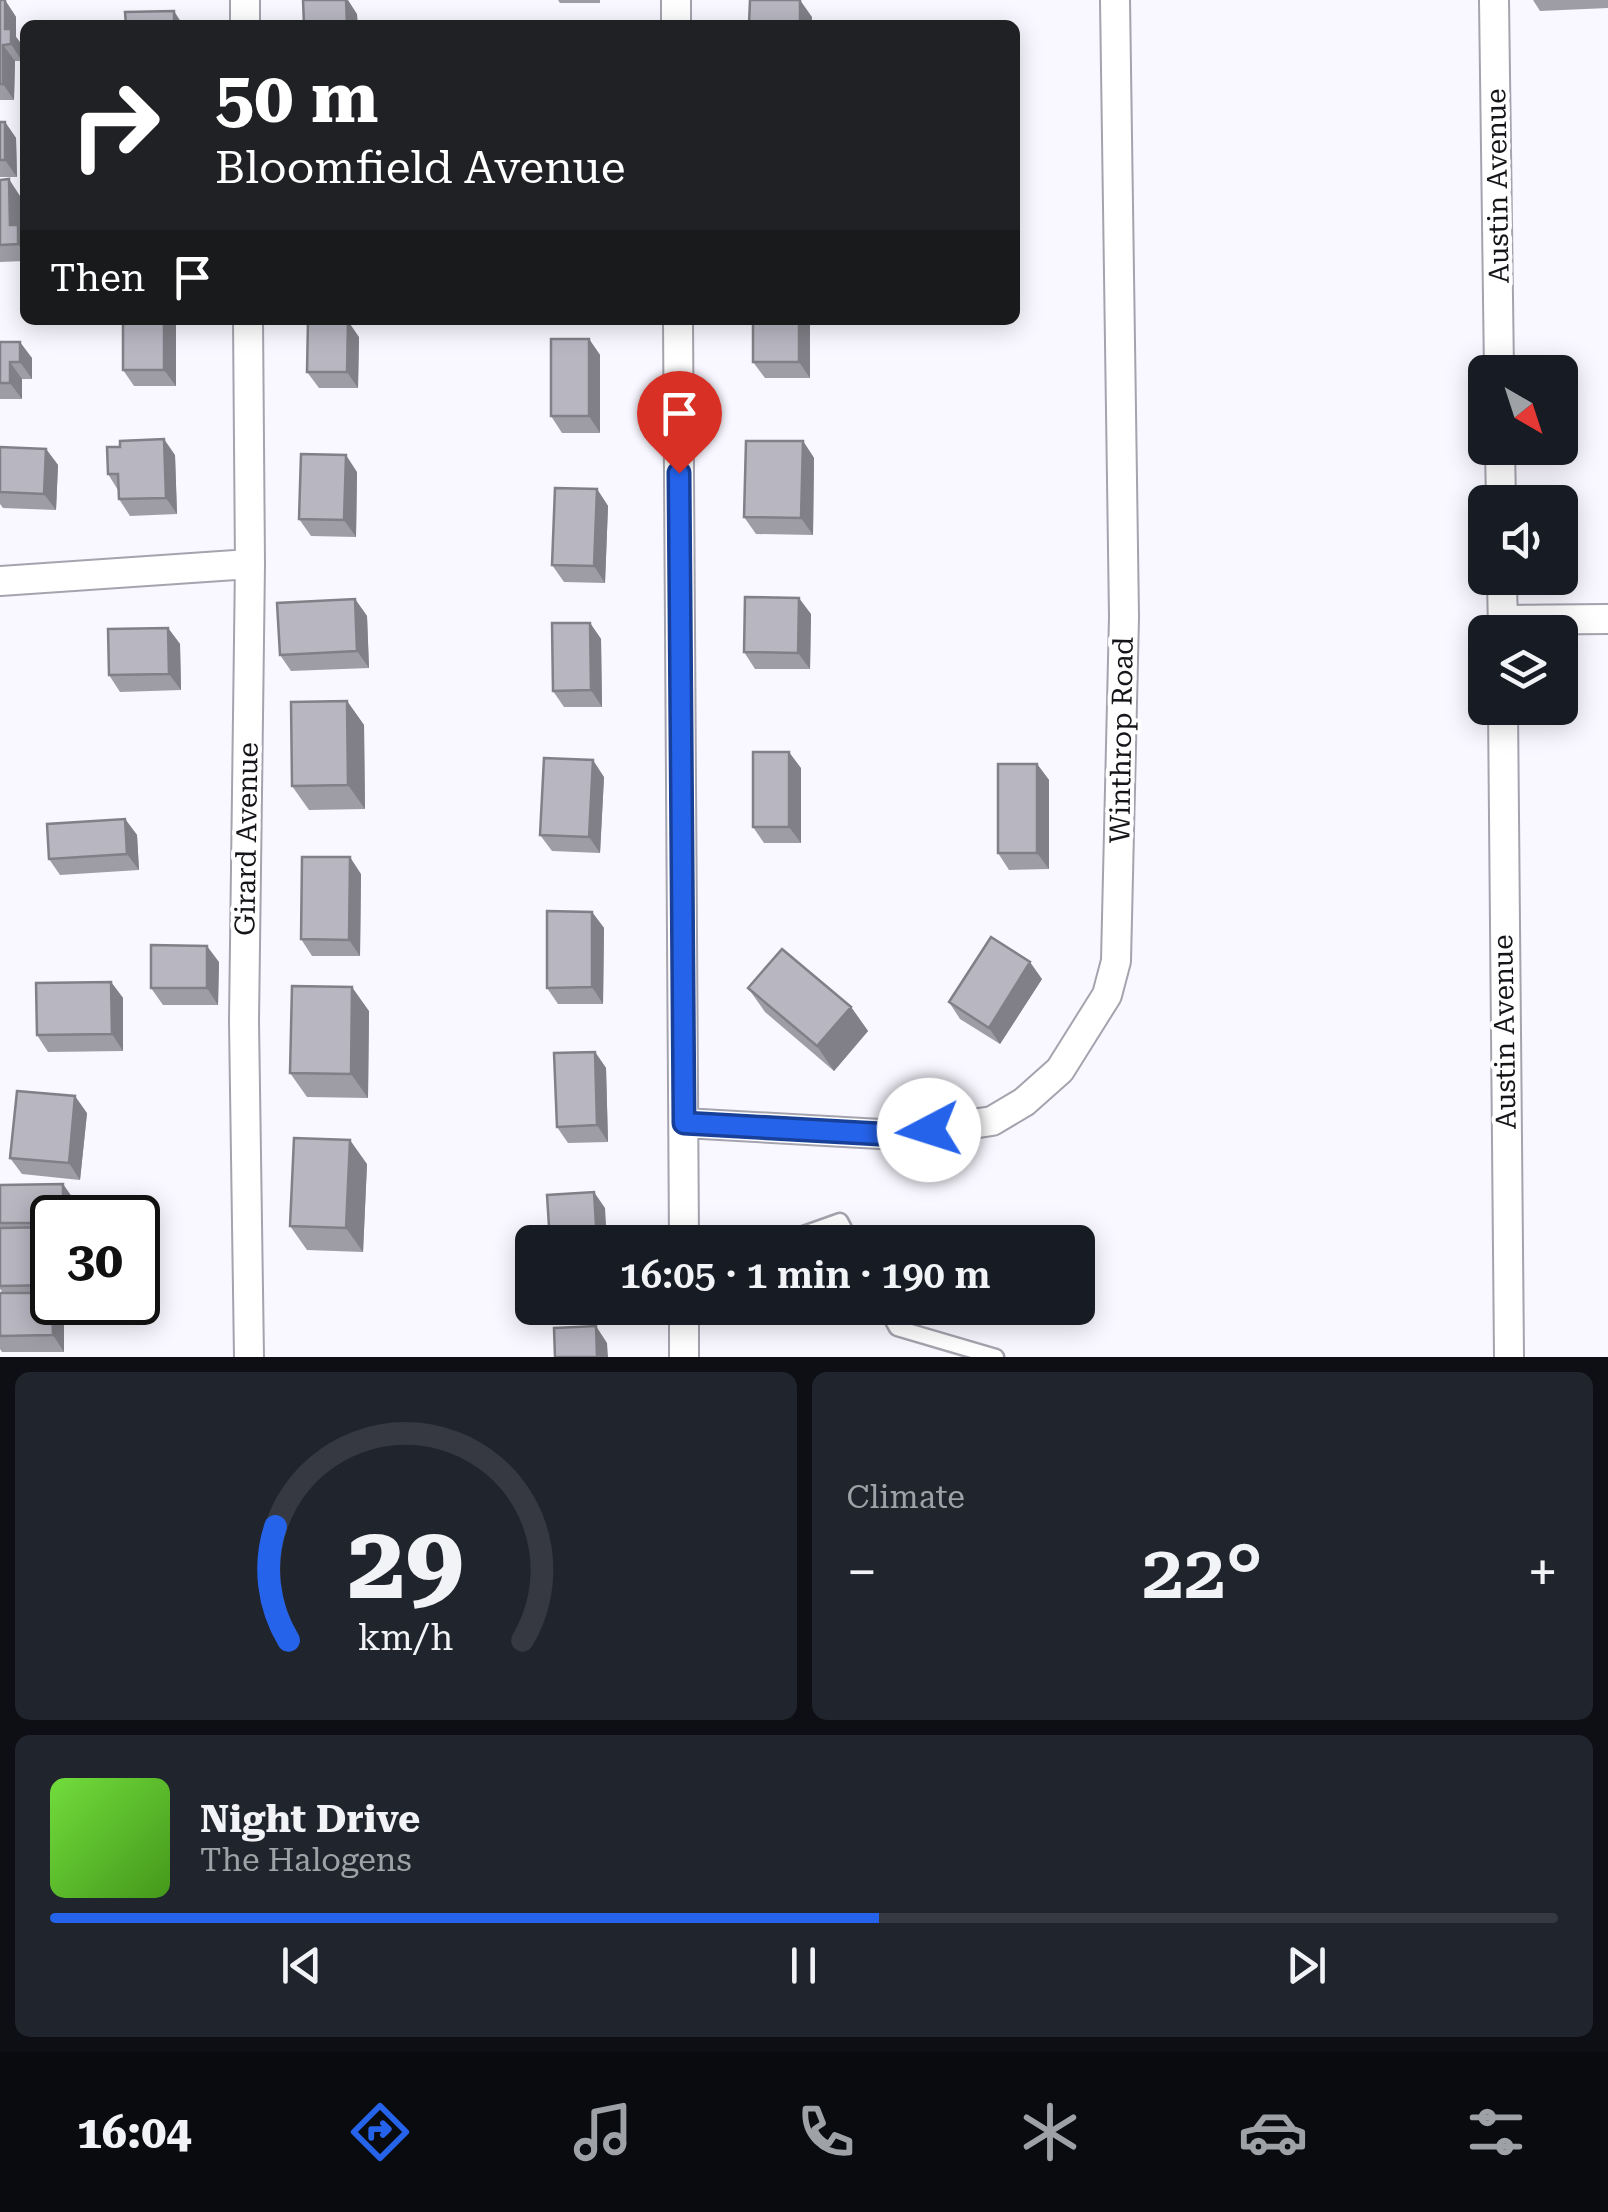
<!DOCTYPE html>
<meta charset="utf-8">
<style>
:root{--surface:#171b24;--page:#20242c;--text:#f1f3f6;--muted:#9ea1a6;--line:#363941;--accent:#2563eb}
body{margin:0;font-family:"Roboto Serif",serif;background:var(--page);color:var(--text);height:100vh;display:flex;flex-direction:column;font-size:38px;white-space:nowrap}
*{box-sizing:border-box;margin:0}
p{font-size:32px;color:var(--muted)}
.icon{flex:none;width:55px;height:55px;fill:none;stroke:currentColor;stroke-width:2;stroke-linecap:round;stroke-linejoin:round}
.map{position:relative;height:1357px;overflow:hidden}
.drawer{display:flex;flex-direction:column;gap:15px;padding:15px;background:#0d0f14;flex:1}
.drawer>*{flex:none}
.hud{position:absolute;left:20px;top:20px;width:1000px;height:305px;border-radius:15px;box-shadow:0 5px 25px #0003;background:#202124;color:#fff;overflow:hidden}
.needle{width:65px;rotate:141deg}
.buttons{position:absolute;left:1468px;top:355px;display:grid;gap:20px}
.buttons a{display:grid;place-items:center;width:110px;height:110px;border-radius:15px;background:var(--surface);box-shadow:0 5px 25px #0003;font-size:50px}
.speed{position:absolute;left:30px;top:1195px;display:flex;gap:20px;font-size:50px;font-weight:700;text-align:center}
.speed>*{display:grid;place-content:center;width:130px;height:130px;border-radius:50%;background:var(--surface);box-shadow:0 5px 25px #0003;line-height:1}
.speed .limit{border:5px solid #111;border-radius:15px;background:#fff;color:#111}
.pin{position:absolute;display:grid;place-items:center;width:85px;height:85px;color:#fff;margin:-102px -42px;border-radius:50% 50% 50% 0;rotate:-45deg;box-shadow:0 0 10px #0007}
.pin .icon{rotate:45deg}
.me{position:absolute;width:110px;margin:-55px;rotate:265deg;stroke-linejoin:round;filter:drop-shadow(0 0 8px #0008)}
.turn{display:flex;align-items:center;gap:35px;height:210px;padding:0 30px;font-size:45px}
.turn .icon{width:130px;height:130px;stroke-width:2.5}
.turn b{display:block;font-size:70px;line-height:85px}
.then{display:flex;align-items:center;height:95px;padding:0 30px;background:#0003;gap:20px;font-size:38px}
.big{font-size:75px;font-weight:600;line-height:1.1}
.drawer .card{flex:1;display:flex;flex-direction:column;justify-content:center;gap:15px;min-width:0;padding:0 35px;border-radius:15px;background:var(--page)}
.drawer .dial{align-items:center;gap:0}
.dial svg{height:260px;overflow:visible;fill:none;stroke:var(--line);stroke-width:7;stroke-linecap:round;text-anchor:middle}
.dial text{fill:var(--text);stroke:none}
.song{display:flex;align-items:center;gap:30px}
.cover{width:120px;height:120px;border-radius:15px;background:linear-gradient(135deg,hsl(100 70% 55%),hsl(100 70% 35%))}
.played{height:10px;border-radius:5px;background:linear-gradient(90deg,var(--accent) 55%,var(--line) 55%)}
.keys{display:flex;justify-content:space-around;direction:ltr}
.heat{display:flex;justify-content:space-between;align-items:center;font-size:55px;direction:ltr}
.drawer .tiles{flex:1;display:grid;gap:15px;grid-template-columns:1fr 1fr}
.card:last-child{grid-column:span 2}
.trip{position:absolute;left:515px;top:1225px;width:580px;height:100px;border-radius:15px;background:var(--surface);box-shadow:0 5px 25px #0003;font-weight:600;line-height:100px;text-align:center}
.menu{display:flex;height:160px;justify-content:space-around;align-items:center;background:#090b0e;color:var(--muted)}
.menu .icon{width:70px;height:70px}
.menu .current{color:var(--accent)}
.menu b{font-size:45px;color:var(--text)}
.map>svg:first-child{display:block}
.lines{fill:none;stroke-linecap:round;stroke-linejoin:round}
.service-casing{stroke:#a5a3ae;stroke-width:19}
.minor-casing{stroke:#a5a3ae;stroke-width:32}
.service{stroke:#fff;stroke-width:14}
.minor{stroke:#fff;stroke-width:28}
.wall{fill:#9e9da6}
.shaded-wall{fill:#817f87}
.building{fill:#b8b6c1;stroke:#817f87;stroke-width:2.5}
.route-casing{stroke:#184099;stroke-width:25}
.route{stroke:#2563eb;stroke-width:18}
.labels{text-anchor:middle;stroke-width:8;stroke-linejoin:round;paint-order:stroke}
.street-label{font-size:28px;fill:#151418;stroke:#fff}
</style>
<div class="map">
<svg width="1608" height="1357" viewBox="0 0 1608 1357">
<rect width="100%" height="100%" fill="#f9f7ff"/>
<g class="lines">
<defs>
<path id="service" d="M781 1242 840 1221 851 1242
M886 1308 897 1328 996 1357"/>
<path id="minor" d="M245 0V25
M676 0V25
M1494 0 1499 372
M248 320 250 564 244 1021 249 1357
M678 320 684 1242
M1500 448 1501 502
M1502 578 1503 632
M0 581 250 564
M1503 620 1608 619
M1503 708 1509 1357
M684 1123 898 1135 992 1121 1024 1102 1060 1070 1107 995 1116 961 1124 617 1115 0
M684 1308V1357"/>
</defs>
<use href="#service" class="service-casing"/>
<use href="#minor" class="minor-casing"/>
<use href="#service" class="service"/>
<use href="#minor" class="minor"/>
</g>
<path class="wall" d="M0 0H5L16 17V37L23 46 22 61H15L14 100H0Z
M558 0H600V3H560Z
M1533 0H1608V8L1540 11Z
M0 122H5L16 138 17 177H0Z
M0 180 20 196 21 229 25 235V261L0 262Z
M176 320V386H134L123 370Z
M810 320V378H765L753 362Z
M359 337 358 388H319L307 372Z
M589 339 600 355V433H562L551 416Z
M0 342 32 358V379H22V399H0Z
M803 441 814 458 813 535 756 534 744 517Z
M0 447 46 449 58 465 56 510 3 508 0 504Z
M175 455 177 514 130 516 119 499 118 490 108 474Z
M357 472 356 537 311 536 299 519Z
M597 489 608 506 605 583 564 582 552 565Z
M355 599 367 616 369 668 291 671 280 655Z
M811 614 810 669H755L744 652Z
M590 623 601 639 602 707H564L553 691Z
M168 628 180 644 181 690 120 692 109 675Z
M347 701 364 725 365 809 309 810 292 786Z
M1037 764 1049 780V869L1009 870 998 853Z
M801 768V843H764L753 827Z
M604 777 600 853 552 851 540 835Z
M125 819 137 835 139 870 60 875 49 859Z
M361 874 360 956H312L301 939Z
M592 912 604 928 603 1004H558L547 988Z
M219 962 218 1005H163L151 988Z
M1042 979 1000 1044 960 1019 949 1002Z
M111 982 123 998V1051L48 1052 37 1035Z
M748 988 851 1007 868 1031 834 1071 765 1012Z
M369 1011 368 1098 307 1097 290 1073Z
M595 1052 606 1068 608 1142 568 1143 557 1127Z
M87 1113 80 1180 22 1174 10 1158Z
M367 1164 363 1252 307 1250 290 1226Z
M0 1185 75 1201 52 1218V1302H60L64 1309V1352H2L0 1349V1293H3L0 1289Z"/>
<path class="shaded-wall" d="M5 0 16 17V37L23 46 22 61 11 44 5 29Z
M346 0H348L357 14 358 25H347Z
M800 0 812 17V25H800Z
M174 11 183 25H174Z
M3 45 15 61 14 100 3 84Z
M5 122 16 138 17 177 5 160Z
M9 179 20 196 21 229 25 235V254L18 244 10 225Z
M164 320H176V386L164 370Z
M799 320H810V378L799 362Z
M348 321 359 337 358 388 347 372Z
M589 339 600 355V433L589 416Z
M20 342 32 358V379L20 362Z
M10 362 22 379V399L10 383Z
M164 439 175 455 177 514 166 498Z
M803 441 814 458 813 535 801 518Z
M46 449 58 465 56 510 44 494Z
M346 455 357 472 356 537 344 520Z
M597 489 608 506 605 583 594 566Z
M799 598 811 614 810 669 798 653Z
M355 599 367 616 369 668 357 651Z
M590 623 601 639 602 707 591 690Z
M168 628 180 644 181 690 169 674Z
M347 701 364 725 365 809 348 785Z
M789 752 801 768V843L789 827Z
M593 760 604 777 600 853 589 837Z
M1037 764 1049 780V869L1037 853Z
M125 819 137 835 139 870 127 854Z
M350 857 361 874 360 956 349 940Z
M592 912 604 928 603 1004 592 987Z
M207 946 219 962 218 1005 207 988Z
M1030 962 1042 979 1000 1044 989 1028Z
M111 982 123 998V1051L112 1034Z
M352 987 369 1011 368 1098 351 1074Z
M851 1007 868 1031 834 1071 817 1046Z
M595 1052 606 1068 608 1142 597 1125Z
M75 1096 87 1113 80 1180 69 1163Z
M350 1140 367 1164 363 1252 346 1228Z
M63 1184 75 1201V1218H63Z
M594 1192 605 1208 607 1242H597Z
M53 1302H60L64 1309V1352L53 1335Z
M596 1326 607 1343 608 1357H597Z"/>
<path class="building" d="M0 0H5V29H11V44L3 45V84H0Z
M303 0H346L347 25H304Z
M750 0H800V25H749Z
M174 11V25H126L125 12Z
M0 122H5V160H0Z
M9 179 10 225H18V244L0 245V180Z
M123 320H164V370H123Z
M308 320 348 321 347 372H307Z
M753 320H799V362H753Z
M551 339H589V416H551Z
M0 342H20V362H10V383H0Z
M164 439 166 498 119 499 118 474H108L107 447H120V441Z
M746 441H803L801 518 744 517Z
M0 447 46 449 44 494 0 492Z
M301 454 346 455 344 520 299 519Z
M555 488 597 489 594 566 552 565Z
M745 597 799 598 798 653 744 652Z
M355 599 357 651 280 655 277 603Z
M552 623H590L591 690 553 691Z
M168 628 169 674 109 675 108 629Z
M347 701 348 785 292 786 291 702Z
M753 752H789V827H753Z
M544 758 593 760 589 837 540 835Z
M998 764H1037V853H998Z
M125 819 127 854 49 859 47 824Z
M302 857H350L349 940 301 939Z
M547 911 592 912V987L547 988Z
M991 937 1030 962 989 1028 949 1002Z
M151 945 207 946V988H151Z
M782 949 851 1007 817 1046 748 988Z
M111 982 112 1034 37 1035 36 983Z
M292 986 352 987 351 1074 290 1073Z
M595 1052 597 1125 557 1127 554 1053Z
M17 1091 75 1096 69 1163 10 1158Z
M294 1138 350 1140 346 1228 290 1226Z
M63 1184V1218H52V1223H0V1185Z
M594 1192 597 1242H550L547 1195Z
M52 1227V1285L0 1286V1228Z
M0 1293H52L53 1335 0 1336Z
M596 1326 597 1357H555L554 1328Z"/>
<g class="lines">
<defs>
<path id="route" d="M679 473 684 1123 898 1135 929 1130"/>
</defs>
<use href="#route" class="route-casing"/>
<use href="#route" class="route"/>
</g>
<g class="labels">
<g class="street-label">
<text transform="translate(1497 186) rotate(-91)" y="10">Austin Avenue</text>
<text transform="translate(1121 740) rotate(-89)" y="10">Winthrop Road</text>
<text transform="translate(246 839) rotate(-89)" y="10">Girard Avenue</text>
<text transform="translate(1504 1032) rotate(-91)" y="10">Austin Avenue</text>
</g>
</g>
</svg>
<div class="buttons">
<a><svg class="needle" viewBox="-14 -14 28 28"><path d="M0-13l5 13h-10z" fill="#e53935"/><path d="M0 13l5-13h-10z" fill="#9ea1a6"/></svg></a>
<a><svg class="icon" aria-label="sound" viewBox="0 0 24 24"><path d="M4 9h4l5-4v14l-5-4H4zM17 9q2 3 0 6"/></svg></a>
<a><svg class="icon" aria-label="layers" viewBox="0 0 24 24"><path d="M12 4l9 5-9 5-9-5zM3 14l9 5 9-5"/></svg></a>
</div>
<div class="speed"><div class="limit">30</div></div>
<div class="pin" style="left:679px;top:473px;background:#d93025"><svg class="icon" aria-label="arrive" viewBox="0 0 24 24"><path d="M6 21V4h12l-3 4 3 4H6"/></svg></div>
<svg class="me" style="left:929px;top:1130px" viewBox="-20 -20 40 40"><circle r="19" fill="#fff"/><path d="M0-13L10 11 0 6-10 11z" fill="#2563eb"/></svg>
<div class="trip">16:05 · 1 min · 190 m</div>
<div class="hud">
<div class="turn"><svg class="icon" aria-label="right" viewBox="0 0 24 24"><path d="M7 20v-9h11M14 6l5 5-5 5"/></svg><div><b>50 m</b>Bloomfield Avenue</div></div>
<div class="then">Then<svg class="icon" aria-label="arrive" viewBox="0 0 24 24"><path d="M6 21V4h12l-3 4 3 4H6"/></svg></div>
</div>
</div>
<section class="drawer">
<div class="tiles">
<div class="card dial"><svg viewBox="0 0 100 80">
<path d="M14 69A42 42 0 1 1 86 69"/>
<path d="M14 69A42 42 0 0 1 10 34" stroke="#2563eb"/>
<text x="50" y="56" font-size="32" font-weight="700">29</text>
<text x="50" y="72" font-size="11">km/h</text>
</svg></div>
<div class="card"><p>Climate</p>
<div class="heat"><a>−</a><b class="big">22°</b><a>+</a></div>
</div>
<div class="card">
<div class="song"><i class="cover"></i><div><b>Night Drive</b><p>The Halogens</p></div></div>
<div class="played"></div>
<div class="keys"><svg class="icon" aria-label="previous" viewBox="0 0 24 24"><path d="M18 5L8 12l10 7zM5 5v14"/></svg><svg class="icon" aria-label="pause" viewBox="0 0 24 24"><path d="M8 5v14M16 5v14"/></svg><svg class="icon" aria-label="next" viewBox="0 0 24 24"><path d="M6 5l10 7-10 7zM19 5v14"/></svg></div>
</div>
</div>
</section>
<nav class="menu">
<b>16:04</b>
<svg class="icon current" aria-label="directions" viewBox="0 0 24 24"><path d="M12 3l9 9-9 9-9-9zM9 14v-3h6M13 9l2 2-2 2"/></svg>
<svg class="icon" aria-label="music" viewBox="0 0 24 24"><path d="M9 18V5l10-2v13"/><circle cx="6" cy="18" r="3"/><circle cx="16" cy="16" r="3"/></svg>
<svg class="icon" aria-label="phone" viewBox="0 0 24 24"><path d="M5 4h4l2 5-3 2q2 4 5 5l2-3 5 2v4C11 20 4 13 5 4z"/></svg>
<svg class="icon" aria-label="climate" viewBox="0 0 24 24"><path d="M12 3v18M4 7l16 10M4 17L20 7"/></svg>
<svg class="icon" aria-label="car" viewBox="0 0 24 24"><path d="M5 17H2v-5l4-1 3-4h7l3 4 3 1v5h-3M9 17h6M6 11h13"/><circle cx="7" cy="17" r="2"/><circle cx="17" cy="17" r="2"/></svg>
<svg class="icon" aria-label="filters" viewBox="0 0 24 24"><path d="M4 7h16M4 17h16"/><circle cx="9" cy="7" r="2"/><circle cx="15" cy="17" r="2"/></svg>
</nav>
